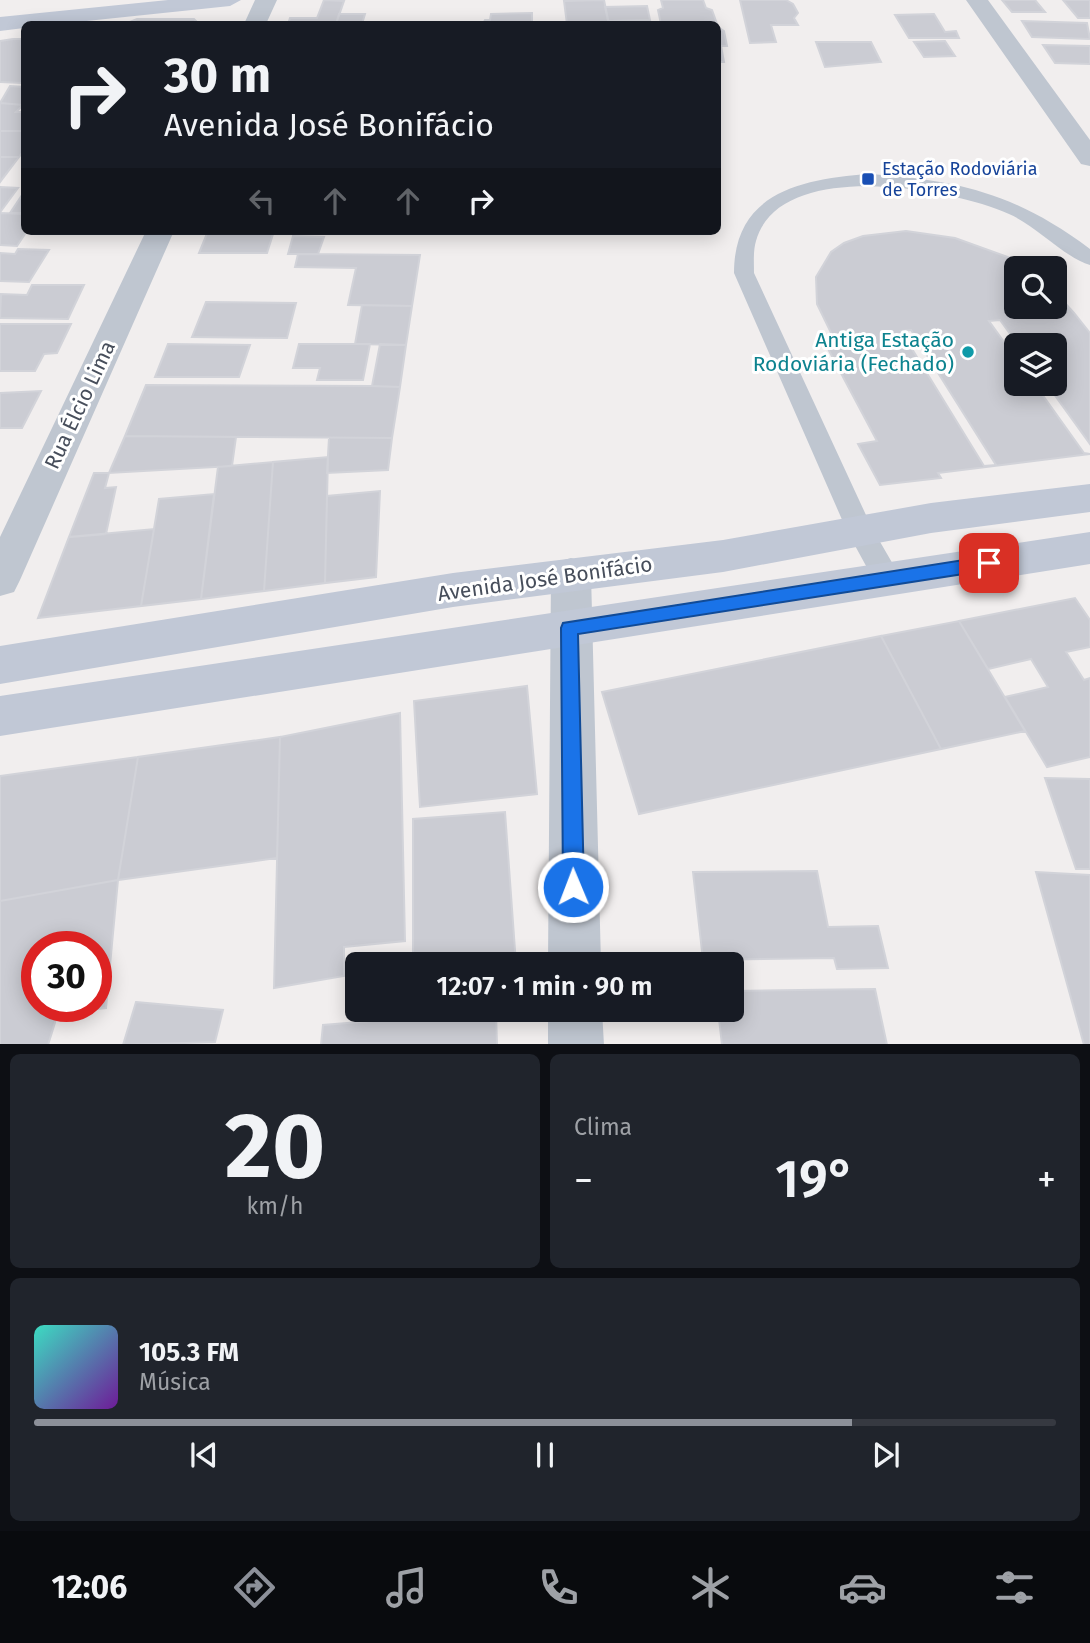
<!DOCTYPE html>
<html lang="pt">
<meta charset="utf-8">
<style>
:root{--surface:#171b24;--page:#20242c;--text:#f1f3f6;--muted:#9ea1a6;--line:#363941;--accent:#8c9099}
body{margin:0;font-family:"Fira Sans",sans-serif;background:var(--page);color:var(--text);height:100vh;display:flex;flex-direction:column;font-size:26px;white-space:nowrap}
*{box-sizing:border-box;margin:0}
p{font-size:23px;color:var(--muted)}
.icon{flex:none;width:38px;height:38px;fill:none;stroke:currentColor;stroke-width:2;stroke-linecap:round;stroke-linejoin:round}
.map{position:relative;height:1044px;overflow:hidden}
.side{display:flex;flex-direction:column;gap:10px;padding:10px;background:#0d0f14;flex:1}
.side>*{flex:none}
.top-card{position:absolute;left:21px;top:21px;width:700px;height:214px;border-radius:10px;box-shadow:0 4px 18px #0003;background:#171b24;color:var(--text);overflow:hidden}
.buttons{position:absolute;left:1004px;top:256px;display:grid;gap:14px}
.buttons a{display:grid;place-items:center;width:63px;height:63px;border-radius:10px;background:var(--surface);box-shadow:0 4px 18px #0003;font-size:35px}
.speed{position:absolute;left:21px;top:931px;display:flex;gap:14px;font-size:35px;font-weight:700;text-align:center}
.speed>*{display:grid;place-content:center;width:91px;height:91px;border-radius:50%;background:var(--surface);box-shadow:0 4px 18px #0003;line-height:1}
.speed .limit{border:10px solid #d22;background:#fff;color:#111}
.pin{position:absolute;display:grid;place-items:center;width:60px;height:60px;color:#fff;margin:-30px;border-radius:14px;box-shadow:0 4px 10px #0006}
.me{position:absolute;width:77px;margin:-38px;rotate:359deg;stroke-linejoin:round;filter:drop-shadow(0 0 5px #0008)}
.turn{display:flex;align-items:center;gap:24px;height:147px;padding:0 28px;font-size:32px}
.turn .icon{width:91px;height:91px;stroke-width:2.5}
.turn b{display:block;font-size:49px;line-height:60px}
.lanes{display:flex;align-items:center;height:66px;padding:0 28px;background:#0003;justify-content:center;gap:35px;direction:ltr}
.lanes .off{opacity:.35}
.big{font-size:52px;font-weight:600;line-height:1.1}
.side .tile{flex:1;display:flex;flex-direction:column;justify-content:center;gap:10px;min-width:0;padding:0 24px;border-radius:10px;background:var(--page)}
.side .dial{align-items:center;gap:0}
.dial b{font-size:91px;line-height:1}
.song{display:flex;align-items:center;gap:21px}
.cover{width:84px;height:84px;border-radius:10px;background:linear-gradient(135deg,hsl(170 70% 55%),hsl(280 70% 35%))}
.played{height:7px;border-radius:4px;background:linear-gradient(90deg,var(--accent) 80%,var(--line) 80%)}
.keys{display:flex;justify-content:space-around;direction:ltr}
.heat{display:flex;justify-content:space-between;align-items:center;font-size:38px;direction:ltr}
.side .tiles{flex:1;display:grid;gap:10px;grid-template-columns:1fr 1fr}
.tile:last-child{grid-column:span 2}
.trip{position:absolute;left:345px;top:952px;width:399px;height:70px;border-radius:10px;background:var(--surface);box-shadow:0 4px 18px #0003;font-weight:600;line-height:70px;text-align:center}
.menu{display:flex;height:112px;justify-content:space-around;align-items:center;background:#090b0e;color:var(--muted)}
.menu .icon{width:49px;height:49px}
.menu .selected{color:var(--accent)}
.menu b{font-size:32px;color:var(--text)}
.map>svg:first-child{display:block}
.building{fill:#cbccd3;stroke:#d2d3d9;stroke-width:2;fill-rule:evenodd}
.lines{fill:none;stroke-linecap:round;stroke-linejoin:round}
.lane{fill:#bfc6d0;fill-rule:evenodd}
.street{fill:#bfc6d0;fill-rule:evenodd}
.secondary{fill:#c1c8d6;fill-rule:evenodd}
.route{fill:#1a73e8;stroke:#114b97;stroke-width:2}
.transit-dot{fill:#1a4fb4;stroke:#fff;stroke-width:2.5}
.culture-dot{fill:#0f9aa8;stroke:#fff;stroke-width:2.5}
.labels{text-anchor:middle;stroke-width:6;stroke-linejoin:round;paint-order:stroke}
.far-transit-label{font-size:18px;fill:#164399;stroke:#fff;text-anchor:start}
.culture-label{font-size:21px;fill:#0d838f;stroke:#fff;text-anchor:end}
.street-label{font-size:21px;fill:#474e5b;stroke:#fff}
</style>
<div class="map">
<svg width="1090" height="1045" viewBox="0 0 1090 1045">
<rect width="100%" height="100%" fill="#f1eeee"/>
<path class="building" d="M324 0 344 1 336 24H288L290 18H317Z
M604 0 609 24H567L564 1Z
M661 0H703L706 8 712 10 717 24H661L658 10 663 8Z
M786 0 793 4 798 13 794 18 798 25H771L776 42 750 43 740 0Z
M1002 0H1035L1045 12H1012Z
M1063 0H1090V18H1078Z
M647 6 650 20 608 21 605 7Z
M532 13V24H483L485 20H490L491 14Z
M339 14H365L362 24H336Z
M934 14 945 32 956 31 959 38H909L895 15Z
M137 19H194L199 24H125Z
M1022 21 1087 23 1090 39 1032 37Z
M718 27 724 31 727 46H721L724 62H718Z
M13 39H24V80L22 83 0 82V41Z
M945 41 955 56 924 57 914 42Z
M816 42H871L881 62 825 67Z
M1043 45 1090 46V64L1055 63Z
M10 86 24 87V105L0 103Z
M0 103 23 105 16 112H24V131H0Z
M0 131H24V150L19 157H0Z
M0 157H19L0 182Z
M0 187 18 188 1 211H0Z
M24 192V213H10Z
M0 213 24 214V231H27L17 246 0 245Z
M208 231H274L267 253H199Z
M906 231 955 238 1016 260 1027 268H1017V306H1055V292L1074 313 1090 333V444L1046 383H1055V345H1018L1000 320 989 321 1017 360V383H1034L1084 453 1090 454 938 473 941 478 880 485 858 444 877 441 826 345 836 343 817 304 816 277 831 252 844 243 863 236ZM911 330 996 465 984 466 901 331Z
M293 236 324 237 318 254H288Z
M18 249 49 250 29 282 0 281V253L15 254Z
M298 254 420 255 412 306 348 305 356 268 295 267Z
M32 285H84L68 319 0 318 1 294 27 295Z
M206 302 296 303 287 338 192 337Z
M362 305 412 306 406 345 355 344Z
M0 324H71L57 353 44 354 35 371H0Z
M168 344 250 345 239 377H155Z
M299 344H370L363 380H317L320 368H293Z
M380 344 406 345 400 387 372 386Z
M146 385 372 386 400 387 392 438 125 436Z
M41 391 22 428H0V393Z
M125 436 236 437 232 466 109 473Z
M329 438H392L388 470 327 473Z
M328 457 325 583 264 591 273 462Z
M273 462 264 591 201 599 218 467Z
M94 473H109L105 488 116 487 106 534 69 537Z
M380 491 376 577 325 583 327 496Z
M214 494 201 599 141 606 159 499Z
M154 529 141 606 38 618 69 537Z
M1075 598 1090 620V647L1066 652 1084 680 1090 678V757L1047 767 1005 697 1048 687 1031 659 988 669 959 621Z
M959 621 1025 731 941 749 881 636Z
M881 636 941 749 639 814 602 692Z
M527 686 537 794 420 807 414 701Z
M400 713 405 941 344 947V976L274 988 280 737Z
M280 737 277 858 118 880 138 757Z
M138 757 118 880 0 901V776Z
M1045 778 1090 779V869H1076Z
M505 812 516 964H413V819Z
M817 871 828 927 878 926 888 968 837 969 834 958 703 960 693 872Z
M1036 872 1090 875V1045H1084Z
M118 880 106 1008 58 1013 48 1045H0V901ZM37 947H96V1006H37Z
M875 989 887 1045H722L718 1010H732V991Z
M136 1002 223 1010 215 1042 123 1045Z
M496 1011 497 1045H321L323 1025Z"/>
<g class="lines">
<path class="lane" d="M869 174C960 180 1016 194 1090 249V265C1067 259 1035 225 1009 214 952 188 779 157 756 241 753 251 754 263 754 273L872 528 901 578 897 586 887 589 877 586 847 531 734 273C734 192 802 179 869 174Z"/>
<path class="street" d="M255 0H277L266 24H244Z
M966 0H988L1090 140V166L1081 164Z
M146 231H174L20 580 14 592 0 596V537Z
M571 558 585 562 591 574 601 964H548L551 574 557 562Z
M548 1010H602L604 1045H548Z"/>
<path class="secondary" d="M168 0H241L230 6 58 24H24V28L0 31V17Z
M1090 484V512L931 533 723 572 453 607 0 684V646L453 573 723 540 931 503Z
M1090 532V564L0 736V696Z"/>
</g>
<path class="route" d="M989 556 997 563 989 570 578 634 584 887 581 894 573 897 566 894 563 887 561 628 563 623Z"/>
<rect class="transit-dot" x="861" y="172" width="14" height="14" rx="3.5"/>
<circle class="culture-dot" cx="968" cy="352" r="7"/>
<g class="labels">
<g class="far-transit-label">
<text x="882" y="175">Estação Rodoviária<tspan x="882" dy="21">de Torres</tspan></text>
</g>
<g class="culture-label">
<text x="954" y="347">Antiga Estação<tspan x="954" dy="24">Rodoviária (Fechado)</tspan></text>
</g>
<g class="street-label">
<text transform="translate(80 405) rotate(-65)" y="7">Rua Élcio Lima</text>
<text transform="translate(545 579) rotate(-8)" y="7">Avenida José Bonifácio</text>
</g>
</g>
</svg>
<div class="buttons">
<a><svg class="icon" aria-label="search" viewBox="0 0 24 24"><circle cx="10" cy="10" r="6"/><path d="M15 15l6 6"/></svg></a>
<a><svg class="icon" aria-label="layers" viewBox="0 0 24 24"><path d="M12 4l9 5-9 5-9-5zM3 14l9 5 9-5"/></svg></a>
</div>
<div class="speed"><div class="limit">30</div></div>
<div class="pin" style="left:989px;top:563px;background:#d93025"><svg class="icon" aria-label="arrive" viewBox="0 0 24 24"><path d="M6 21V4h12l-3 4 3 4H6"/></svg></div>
<svg class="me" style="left:573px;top:887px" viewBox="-20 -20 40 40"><circle r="17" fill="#1a73e8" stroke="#fff" stroke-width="3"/><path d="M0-11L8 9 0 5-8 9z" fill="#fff"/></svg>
<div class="trip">12:07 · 1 min · 90 m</div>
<div class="top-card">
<div class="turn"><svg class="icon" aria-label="right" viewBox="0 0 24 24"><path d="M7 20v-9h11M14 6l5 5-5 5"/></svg><div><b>30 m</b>Avenida José Bonifácio</div></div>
<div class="lanes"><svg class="icon off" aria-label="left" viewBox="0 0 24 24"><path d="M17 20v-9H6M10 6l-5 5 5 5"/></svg><svg class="icon off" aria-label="ahead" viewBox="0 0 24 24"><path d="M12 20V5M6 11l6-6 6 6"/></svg><svg class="icon off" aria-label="ahead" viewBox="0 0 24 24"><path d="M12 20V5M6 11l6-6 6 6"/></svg><svg class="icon" aria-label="right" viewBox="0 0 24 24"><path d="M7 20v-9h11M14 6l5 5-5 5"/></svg></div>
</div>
</div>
<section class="side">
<div class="tiles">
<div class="tile dial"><b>20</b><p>km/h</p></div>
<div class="tile"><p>Clima</p>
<div class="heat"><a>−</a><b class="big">19°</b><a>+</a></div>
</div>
<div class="tile">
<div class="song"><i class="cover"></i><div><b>105.3 FM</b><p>Música</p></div></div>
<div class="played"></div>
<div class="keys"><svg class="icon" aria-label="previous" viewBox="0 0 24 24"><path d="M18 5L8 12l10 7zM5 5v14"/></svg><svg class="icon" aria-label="pause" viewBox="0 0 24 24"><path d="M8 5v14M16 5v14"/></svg><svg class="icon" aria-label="next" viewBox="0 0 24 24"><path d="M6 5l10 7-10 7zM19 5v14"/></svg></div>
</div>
</div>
</section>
<nav class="menu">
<b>12:06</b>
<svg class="icon selected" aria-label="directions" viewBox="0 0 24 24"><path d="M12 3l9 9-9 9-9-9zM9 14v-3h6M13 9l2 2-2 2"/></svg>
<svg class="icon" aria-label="music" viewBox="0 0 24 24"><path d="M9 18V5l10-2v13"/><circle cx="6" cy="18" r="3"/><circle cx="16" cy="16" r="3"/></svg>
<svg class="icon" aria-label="phone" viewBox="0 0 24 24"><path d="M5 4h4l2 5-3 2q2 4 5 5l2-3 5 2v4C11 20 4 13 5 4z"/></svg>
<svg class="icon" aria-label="climate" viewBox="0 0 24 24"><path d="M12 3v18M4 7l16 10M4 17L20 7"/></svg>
<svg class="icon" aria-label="car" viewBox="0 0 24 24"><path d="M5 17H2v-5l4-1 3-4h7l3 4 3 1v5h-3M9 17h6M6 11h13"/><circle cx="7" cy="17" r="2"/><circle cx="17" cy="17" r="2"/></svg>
<svg class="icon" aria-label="filters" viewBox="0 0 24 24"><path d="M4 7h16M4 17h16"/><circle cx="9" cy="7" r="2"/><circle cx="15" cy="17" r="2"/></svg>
</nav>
